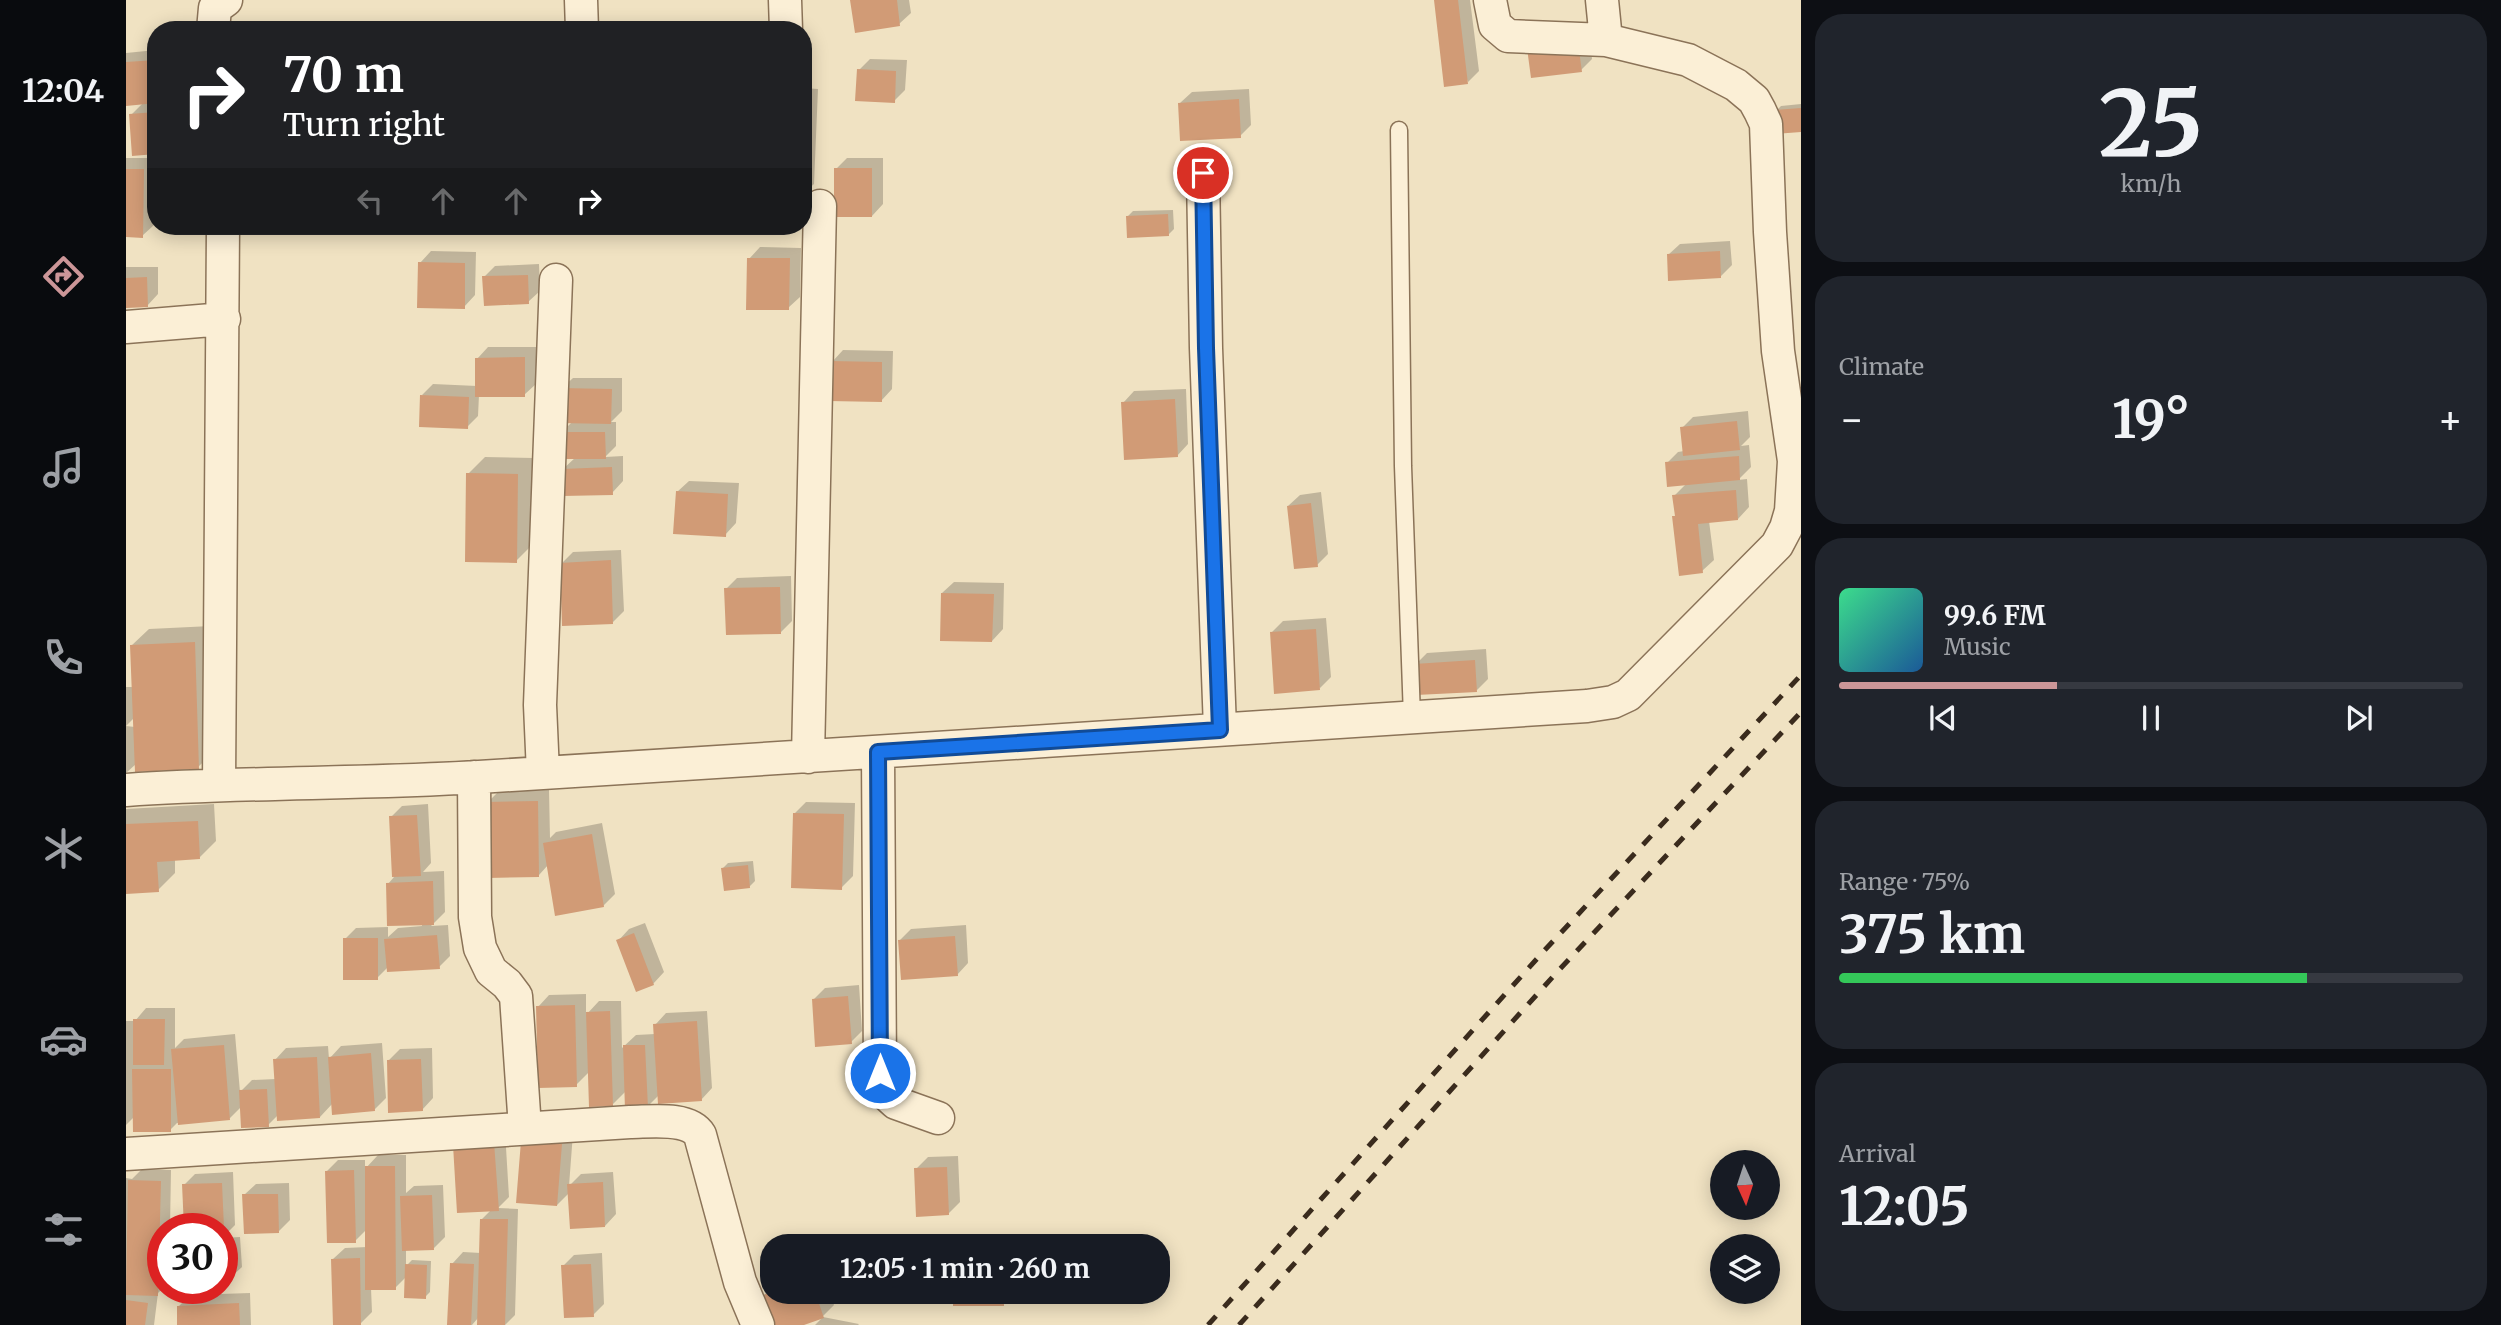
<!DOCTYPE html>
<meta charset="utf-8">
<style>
:root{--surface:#171b24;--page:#20242c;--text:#f1f3f6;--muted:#9ea1a6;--line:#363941;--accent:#cc9698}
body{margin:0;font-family:Merriweather,serif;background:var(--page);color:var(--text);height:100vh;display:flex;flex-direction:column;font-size:26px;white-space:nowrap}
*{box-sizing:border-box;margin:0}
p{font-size:23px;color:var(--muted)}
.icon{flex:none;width:38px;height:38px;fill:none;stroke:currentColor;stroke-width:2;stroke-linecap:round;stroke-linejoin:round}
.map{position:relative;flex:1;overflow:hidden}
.drawer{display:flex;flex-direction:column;gap:14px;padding:14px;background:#0d0f14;width:700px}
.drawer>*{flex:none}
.top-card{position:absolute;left:21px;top:21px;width:665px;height:214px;border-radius:28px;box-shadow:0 4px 18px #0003;background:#202124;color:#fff;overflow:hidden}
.needle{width:46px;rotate:177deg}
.fabs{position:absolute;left:1584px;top:1150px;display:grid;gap:14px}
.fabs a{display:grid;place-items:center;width:70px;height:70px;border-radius:50%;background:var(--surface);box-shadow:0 4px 18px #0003;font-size:35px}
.speed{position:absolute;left:21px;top:1213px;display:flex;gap:14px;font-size:35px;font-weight:700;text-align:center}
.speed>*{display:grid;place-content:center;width:91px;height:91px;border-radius:50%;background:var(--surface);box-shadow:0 4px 18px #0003;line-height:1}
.speed .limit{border:10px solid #d22;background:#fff;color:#111}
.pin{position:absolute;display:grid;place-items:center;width:60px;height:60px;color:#fff;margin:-30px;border:4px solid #fff;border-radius:50%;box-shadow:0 2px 7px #0007}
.me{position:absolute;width:77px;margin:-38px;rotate:0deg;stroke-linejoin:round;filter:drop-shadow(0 0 5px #0008)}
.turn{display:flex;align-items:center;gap:24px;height:147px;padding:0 21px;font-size:32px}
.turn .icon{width:91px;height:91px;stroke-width:2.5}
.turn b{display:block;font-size:49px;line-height:60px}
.lanes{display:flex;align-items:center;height:66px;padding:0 21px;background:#0003;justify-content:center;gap:35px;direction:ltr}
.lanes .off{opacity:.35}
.big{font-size:52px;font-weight:700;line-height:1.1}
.drawer .tile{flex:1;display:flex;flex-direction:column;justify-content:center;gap:10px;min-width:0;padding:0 24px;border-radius:28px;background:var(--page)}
.drawer .dial{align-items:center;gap:0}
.dial b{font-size:91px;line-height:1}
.song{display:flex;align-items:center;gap:21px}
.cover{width:84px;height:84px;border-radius:10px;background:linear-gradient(135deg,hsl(150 70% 55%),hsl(210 70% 35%))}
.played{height:7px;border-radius:4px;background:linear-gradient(90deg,var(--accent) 35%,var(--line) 35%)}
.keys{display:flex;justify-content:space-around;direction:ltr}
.heat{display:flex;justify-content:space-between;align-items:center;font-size:38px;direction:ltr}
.charge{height:10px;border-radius:5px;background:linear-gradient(90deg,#34c759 75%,var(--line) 0)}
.trip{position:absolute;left:634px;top:1234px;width:410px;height:70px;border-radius:28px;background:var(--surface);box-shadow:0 4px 18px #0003;font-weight:700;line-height:70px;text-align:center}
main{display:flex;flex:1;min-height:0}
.dock{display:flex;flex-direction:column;width:126px;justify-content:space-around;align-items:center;background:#090b0e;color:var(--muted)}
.dock .icon{width:49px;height:49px}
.dock .on{color:var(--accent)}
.dock b{font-size:32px;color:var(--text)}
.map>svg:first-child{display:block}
.shadow{fill:#0003}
.building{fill:#d19b76}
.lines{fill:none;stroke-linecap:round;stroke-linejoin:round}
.service-casing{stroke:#8b7358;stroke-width:19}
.minor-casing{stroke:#8b7358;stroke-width:35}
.service{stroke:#fbefd6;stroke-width:16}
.minor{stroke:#fbefd6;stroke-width:32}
.rail{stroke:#3a2b1d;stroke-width:5;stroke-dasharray:12 12;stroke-linecap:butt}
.route-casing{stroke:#114b97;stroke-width:18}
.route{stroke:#1a73e8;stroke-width:12}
</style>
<main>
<nav class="dock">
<b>12:04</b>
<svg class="icon on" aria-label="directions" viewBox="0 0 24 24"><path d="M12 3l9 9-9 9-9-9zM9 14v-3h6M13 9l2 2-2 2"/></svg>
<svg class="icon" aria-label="music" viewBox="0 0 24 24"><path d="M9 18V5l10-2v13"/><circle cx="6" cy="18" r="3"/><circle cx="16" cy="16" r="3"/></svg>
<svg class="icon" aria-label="phone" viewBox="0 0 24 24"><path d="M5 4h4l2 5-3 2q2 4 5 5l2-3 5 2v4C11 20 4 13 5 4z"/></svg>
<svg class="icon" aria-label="climate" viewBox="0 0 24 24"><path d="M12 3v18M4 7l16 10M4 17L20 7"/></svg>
<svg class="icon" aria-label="car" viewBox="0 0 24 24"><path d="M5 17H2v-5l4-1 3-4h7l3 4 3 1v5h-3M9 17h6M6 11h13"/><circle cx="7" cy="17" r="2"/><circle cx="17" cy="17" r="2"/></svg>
<svg class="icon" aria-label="filters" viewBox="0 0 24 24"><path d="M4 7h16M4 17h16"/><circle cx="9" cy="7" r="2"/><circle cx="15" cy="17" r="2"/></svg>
</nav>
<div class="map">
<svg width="1675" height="1325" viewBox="0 0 1675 1325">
<rect width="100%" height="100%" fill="#f0e2c2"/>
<path class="shadow" d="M726 0H783L785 13 773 24Z
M1309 0H1344L1353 71 1342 82Z
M1463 32 1466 59 1455 70 1403 49Z
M30 50V152L5 115 17 103 0 104V53Z
M744 59 781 60 779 90 768 101 733 70Z
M677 88 692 89 688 184 677 194Z
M1123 89 1125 125 1114 136 1054 103 1066 92Z
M1675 104V130L1650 111 1655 106Z
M0 158H28V225L16 236H0Z
M721 158H757V204L746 216 710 169Z
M1047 210 1048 229 1042 235 1002 216 1007 211Z
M1604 241 1606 265 1594 277 1542 255 1554 244Z
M634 247 675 248 674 297 662 308 623 259Z
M305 251 350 252 349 295 338 307 294 263Z
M413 264 414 291 402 302 358 277 369 266Z
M0 267H32V294L21 306H0Z
M362 347H410V384L398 395H353L352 416 341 427 296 395 307 384 351 386V359Z
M717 350 767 351 766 389 755 401 706 362Z
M447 378H496V411L485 422H490V446L479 457 497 456V481L486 493 437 469 450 457 435 433 446 422 435 389Z
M1060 389 1062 444 1051 456 997 403 1008 391Z
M1622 411 1624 437 1615 446 1623 445 1625 467 1612 480 1621 479 1623 507 1612 519 1583 521 1588 560 1576 571 1548 517 1550 514 1548 496 1561 483 1541 463 1552 452 1558 451 1556 428 1567 417Z
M359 457 408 458 407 544 390 561 342 474Z
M563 481 613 483 610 523 599 535 551 492Z
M1195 492 1202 554 1191 565 1162 506 1174 495Z
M495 550 498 611 487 622 436 563 447 552Z
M665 576 666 621 655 632 600 589 611 578Z
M828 582 878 583 877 629 866 641 816 593Z
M1200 618 1205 677 1194 688 1145 633 1157 621Z
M85 626 90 750 72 767 10 764 0 773V726L9 727 8 718 0 726V687H7L5 646 23 629Z
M1360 649 1362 679 1351 690 1290 664 1301 653Z
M423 790 424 838 430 832 476 823 489 894 477 906 422 865 413 875 362 802 373 791Z
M680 802 729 803 727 876 715 888 669 813Z
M88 804 90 841 73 858 49 859V873L32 890 0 892V809Z
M302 804 305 863 297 872 318 871 319 912 305 926 322 925 324 956 313 967H262L251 978 219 939 230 928 262 927V937L272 928 296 926V923L262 884 268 877 265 817 276 806Z
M627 861 629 881 623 887 597 868 602 863Z
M519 923 538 972 527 984 492 941 503 929Z
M840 925 842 963 831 975 774 940 785 929Z
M733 985 736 1031 725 1042 688 999 699 988Z
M460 994V1015L473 1001H495L496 1048 510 1035 529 1034V1025L540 1013 581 1011 586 1088 575 1100 533 1095 521 1107 500 1091 487 1104 464 1071 450 1085 412 1007 423 995Z
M20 1008H49V1048L58 1039 109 1034 114 1092 126 1080 150 1079 149 1060 160 1048 202 1046 203 1059 215 1046 256 1043 260 1098 248 1110 207 1103 194 1117 152 1115 142 1125 116 1106 104 1118 51 1123 44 1130 8 1117 0 1125V1021H9Z
M306 1048 307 1098 296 1110 262 1061 274 1049Z
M408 1130 447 1133 443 1186 455 1174 487 1172 490 1214 479 1226 444 1192 431 1205Z
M379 1131 383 1197 372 1208 392 1209 389 1315 379 1325H352V1318L346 1325H323L326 1264 337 1252 355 1253 356 1219 366 1209 329 1145Z
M252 1155H280V1193L288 1186 317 1185 319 1237 308 1248 280 1249V1266L286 1260 305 1261 304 1292 299 1297 280 1277 269 1288H245L246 1312 234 1324 207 1259 219 1248 241 1247V1229L229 1241 201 1171 212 1160H239V1169Z
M832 1156 834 1202 822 1214 790 1169 802 1157Z
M16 1169 45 1170 44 1228H37V1288L32 1293 28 1325H0V1178L6 1179Z
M107 1172 109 1225 96 1238V1228H60L58 1185 69 1174Z
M163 1183 164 1220 153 1231 118 1195 130 1184Z
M114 1237 116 1267 104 1278H96V1238Z
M476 1253 478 1304 467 1315 437 1266 448 1255Z
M646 1287V1292H704L708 1305 697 1316 672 1325 636 1297Z
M829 1292H889V1293L877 1304H829Z
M124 1293 125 1325H53L52 1307 64 1295Z
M697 1317 733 1324 732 1325H689Z"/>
<path class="building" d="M724 0H771L774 26 729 33Z
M1308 0H1332L1342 84 1318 87Z
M1452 43 1456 72 1405 78 1401 48Z
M30 60V103L0 106V62Z
M731 69 770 71 769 103 729 101Z
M1113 99 1115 138 1054 141 1052 103Z
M1675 108V132L1649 134 1648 110Z
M30 112V154L6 156 3 114Z
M708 168H746V217H708Z
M0 169H18L17 238 0 237Z
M1042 214 1043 236 1001 238 1000 216Z
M1594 251 1595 278 1542 281 1541 254Z
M621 258H664L663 310H620Z
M292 262 339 263V309L291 308Z
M402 275 403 304 358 306 356 276Z
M21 277 22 307 0 308V278Z
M399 357V397H349V358Z
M704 361 756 362V402L703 401Z
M433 388 486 389 485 424 433 423Z
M294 395 343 397 342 429 293 427Z
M1049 399 1052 457 998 460 995 402Z
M1611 421 1614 450 1557 456 1554 427Z
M433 432H479L480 459H433Z
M1613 456 1614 480 1541 487 1539 462Z
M486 467 487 495 436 496V469Z
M340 473 392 474 391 563 339 562Z
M1610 490 1612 520 1572 524 1577 573 1553 576 1546 516H1549L1546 495Z
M550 491 602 494 600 537 547 534Z
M1185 503 1192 567 1168 569 1161 506Z
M485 560 487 624 436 626 434 563Z
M654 587 655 634 600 635 598 588Z
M815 593 868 594 866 642 814 641Z
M1190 629 1194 690 1148 694 1144 632Z
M69 642 73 769 9 772 4 645Z
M1349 660 1351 692 1290 695 1288 664Z
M412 801 413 877 361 878 360 802Z
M667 813 718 814 716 890 665 888Z
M291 815 295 876 266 877 263 816Z
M72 821 74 859 31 862 33 892 0 894V824Z
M466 834 478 907 429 916 417 843Z
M622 865 624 888 598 891 595 868Z
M307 881 308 925 261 926 260 883Z
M508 933 528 985 510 992 490 940Z
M311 935 314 969 261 972 258 939Z
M829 936 832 976 775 980 772 940Z
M217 938H252V980H217Z
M722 996 726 1044 689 1047 686 999Z
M449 1005 451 1087 412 1088 410 1006Z
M484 1011 487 1106 463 1107 460 1012Z
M7 1019H39L38 1065H7Z
M571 1021 576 1101 532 1104 527 1024Z
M98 1045 104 1120 52 1125 45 1049Z
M497 1045H519L522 1108 499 1110Z
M245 1053 249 1111 206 1115 202 1057Z
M191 1057 194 1118 151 1121 147 1059Z
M295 1059 297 1111 262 1113 261 1060Z
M6 1069H45V1132H7Z
M141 1089 143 1127 115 1128 113 1090Z
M395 1141 436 1144 431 1206 390 1203Z
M368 1142 373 1211 331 1213 327 1145Z
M239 1166H269L270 1290H239Z
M821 1167 823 1215 790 1217 788 1168Z
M228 1170 230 1243H201L199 1171Z
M2 1180 35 1181 32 1296 0 1295Z
M477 1182 479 1227 444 1229 441 1184Z
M96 1183 98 1228H58L56 1184Z
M116 1194H152L153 1233 118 1234Z
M306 1195 308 1250 276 1251 274 1196Z
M354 1219H382L379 1325H351Z
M96 1248H103L105 1280H96Z
M234 1258 235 1325H207L205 1259Z
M324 1263 348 1264 345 1325H321Z
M279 1264 301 1265 300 1299 278 1298Z
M465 1264 468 1317 438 1318 435 1265Z
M647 1292H689L698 1318 678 1325H644L634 1296Z
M827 1292H878V1306H827Z
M0 1300 22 1303 19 1325H0Z
M113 1303 114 1325H51V1306Z"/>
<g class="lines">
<defs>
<path id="service" d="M1273 130 1277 466 1286 717"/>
<path id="minor" d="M455 0 456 30
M659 0 660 30
M1476 0 1480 40
M87 30 89 8 100 0
M1077 173 1080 348 1094 729
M0 327 98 319
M752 753 754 1073 759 1093 770 1103 812 1118
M682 757 694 206
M417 773 414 705 430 280
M348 777 349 917 354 948 365 971 381 984 390 996 399 1128
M93 784 97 226
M0 790C118 782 235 784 353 777 722 755 1092 729 1461 706L1487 702 1502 695 1651 545 1660 528 1665 511 1668 461 1652 351 1644 232 1640 124 1634 111 1628 100 1610 85 1562 60 1480 40 1382 36 1369 25 1364 0
M0 1154 504 1122C524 1122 562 1116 574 1135L614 1282 632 1325"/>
</defs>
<use href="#service" class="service-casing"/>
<use href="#minor" class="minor-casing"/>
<use href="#service" class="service"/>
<use href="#minor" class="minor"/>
<path class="rail" d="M1082 1325 1417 952 1675 675
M1113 1325 1433 970 1675 712"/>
</g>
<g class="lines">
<defs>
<path id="route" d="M754 1073 752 752 1094 730 1080 348 1077 173"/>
</defs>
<use href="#route" class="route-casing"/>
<use href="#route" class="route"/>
</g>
</svg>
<div class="fabs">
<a><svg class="needle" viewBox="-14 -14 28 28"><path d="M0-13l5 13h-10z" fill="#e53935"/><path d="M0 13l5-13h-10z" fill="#9ea1a6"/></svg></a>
<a><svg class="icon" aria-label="layers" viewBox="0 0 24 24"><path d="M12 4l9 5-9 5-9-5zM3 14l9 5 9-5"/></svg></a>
</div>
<div class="speed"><div class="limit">30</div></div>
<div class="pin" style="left:1077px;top:173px;background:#d93025"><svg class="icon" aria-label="arrive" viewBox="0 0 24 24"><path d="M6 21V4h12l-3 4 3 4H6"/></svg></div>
<svg class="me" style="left:754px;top:1073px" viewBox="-20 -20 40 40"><circle r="17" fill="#1a73e8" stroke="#fff" stroke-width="3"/><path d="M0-11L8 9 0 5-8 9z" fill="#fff"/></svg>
<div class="trip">12:05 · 1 min · 260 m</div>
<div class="top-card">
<div class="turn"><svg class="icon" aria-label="right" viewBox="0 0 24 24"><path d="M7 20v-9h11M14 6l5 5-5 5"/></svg><div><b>70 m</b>Turn right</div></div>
<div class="lanes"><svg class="icon off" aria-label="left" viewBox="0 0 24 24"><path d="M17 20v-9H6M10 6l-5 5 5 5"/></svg><svg class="icon off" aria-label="ahead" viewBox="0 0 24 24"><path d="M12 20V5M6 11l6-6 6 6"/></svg><svg class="icon off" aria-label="ahead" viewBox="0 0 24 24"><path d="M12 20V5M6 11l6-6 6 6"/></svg><svg class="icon" aria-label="right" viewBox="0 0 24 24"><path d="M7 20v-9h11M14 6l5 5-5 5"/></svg></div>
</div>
</div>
<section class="drawer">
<div class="tile dial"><b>25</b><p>km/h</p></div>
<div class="tile"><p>Climate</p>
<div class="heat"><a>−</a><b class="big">19°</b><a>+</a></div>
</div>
<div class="tile">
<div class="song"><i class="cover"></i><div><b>99.6 FM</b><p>Music</p></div></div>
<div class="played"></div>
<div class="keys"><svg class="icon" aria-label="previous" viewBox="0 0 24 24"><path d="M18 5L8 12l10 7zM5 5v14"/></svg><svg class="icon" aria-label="pause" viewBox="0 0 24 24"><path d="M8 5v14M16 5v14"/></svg><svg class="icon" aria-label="next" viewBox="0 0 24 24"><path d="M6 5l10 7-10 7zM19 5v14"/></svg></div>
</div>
<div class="tile"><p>Range · 75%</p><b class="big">375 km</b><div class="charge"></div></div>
<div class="tile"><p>Arrival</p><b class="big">12:05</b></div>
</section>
</main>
